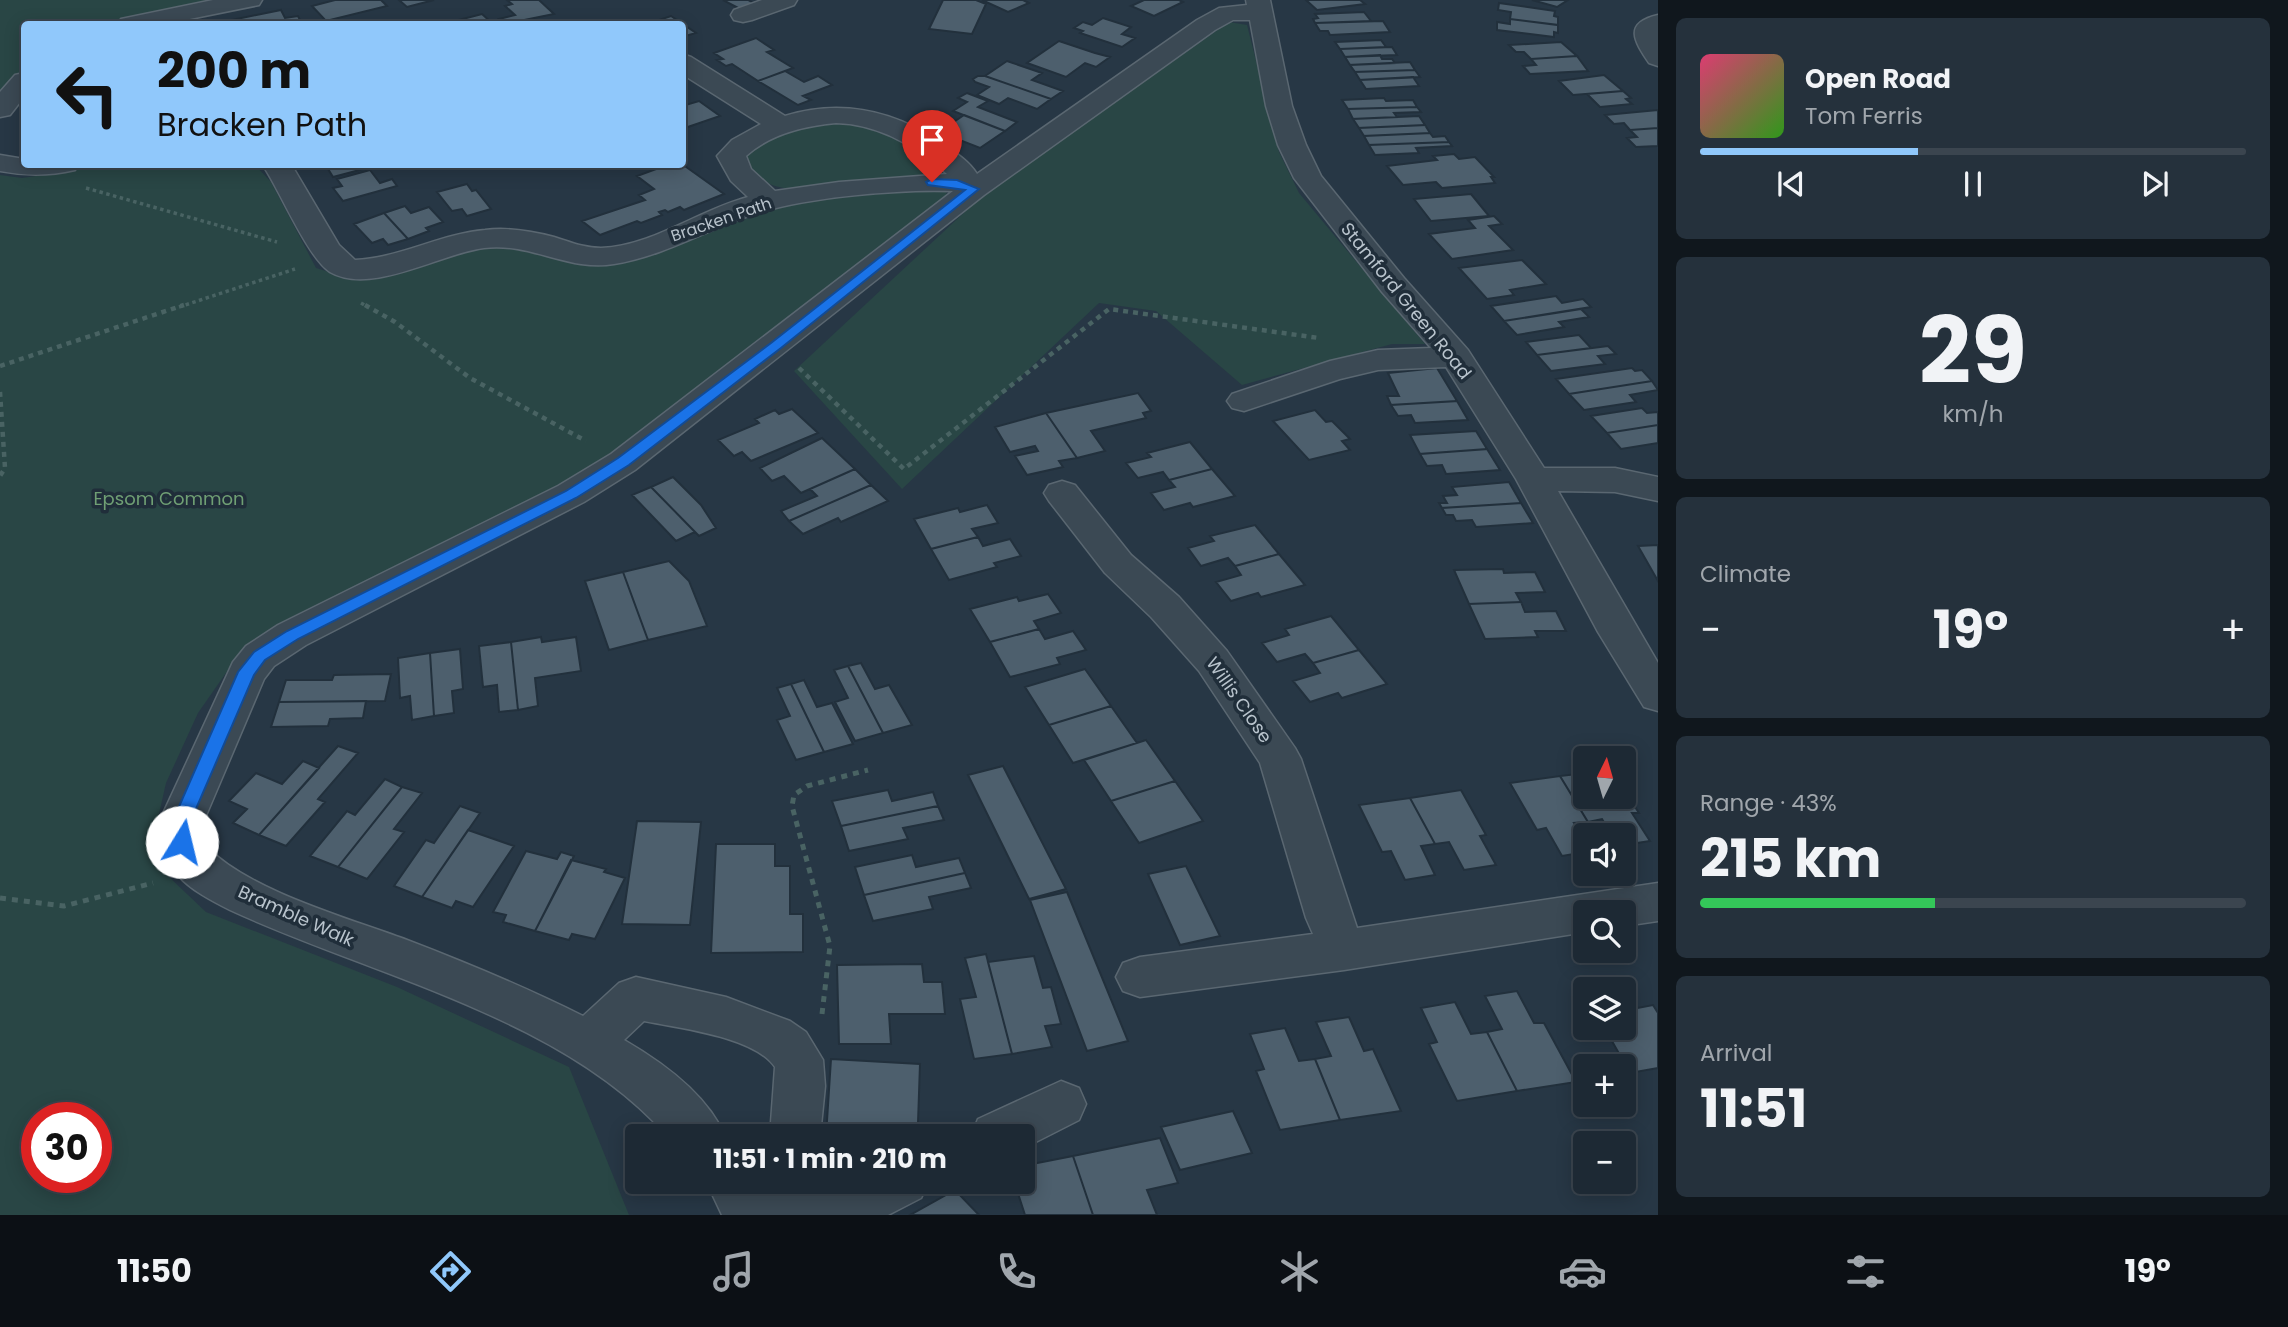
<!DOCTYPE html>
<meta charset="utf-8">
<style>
:root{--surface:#1d2934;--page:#25313c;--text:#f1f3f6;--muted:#a0a6ac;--line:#3b454f;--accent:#90c8fb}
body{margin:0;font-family:Poppins,sans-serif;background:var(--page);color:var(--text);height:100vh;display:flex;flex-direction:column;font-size:26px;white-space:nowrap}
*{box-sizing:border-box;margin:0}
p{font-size:23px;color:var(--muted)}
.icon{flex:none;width:38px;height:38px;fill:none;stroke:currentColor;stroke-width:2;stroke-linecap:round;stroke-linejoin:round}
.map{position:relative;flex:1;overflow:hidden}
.side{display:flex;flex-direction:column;gap:18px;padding:18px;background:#10171d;width:630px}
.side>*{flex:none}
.top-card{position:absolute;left:21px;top:21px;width:665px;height:147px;border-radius:7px;box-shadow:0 4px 18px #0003,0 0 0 2px var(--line);background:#90c8fb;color:#111;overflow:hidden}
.needle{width:46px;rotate:5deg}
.fabs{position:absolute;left:1573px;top:746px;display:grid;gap:14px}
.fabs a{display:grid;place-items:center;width:63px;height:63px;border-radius:7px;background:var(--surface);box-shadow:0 4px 18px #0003,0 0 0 2px var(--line);font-size:35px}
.speed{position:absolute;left:21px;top:1102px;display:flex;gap:14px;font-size:35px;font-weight:700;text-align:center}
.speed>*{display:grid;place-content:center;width:91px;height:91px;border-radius:50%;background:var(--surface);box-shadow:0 4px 18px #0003,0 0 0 2px var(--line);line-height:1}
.speed .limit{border:10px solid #d22;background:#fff;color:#111}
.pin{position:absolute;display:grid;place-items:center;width:60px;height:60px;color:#fff;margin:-72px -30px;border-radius:50% 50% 50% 0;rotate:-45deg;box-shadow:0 0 7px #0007}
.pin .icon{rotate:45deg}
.me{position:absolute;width:77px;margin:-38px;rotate:9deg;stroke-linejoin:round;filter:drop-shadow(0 0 5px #0008)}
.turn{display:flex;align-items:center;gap:24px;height:147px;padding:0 21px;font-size:32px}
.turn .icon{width:91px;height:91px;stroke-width:2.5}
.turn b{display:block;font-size:49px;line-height:60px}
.big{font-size:52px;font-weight:700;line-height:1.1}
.side .card{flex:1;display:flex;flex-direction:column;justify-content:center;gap:10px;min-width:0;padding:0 24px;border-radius:10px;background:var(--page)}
.side .dial{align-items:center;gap:0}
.dial b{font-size:91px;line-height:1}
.song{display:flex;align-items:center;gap:21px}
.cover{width:84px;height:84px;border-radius:10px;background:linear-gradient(135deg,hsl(340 70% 55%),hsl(110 70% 35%))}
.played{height:7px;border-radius:4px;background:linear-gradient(90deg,var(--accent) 40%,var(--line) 40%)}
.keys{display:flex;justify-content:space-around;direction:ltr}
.heat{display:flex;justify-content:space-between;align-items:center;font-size:38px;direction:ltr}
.charge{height:10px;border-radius:5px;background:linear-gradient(90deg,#34c759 43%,var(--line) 0)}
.trip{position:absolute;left:625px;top:1124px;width:410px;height:70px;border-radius:7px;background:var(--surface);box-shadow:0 4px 18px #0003,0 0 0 2px var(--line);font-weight:700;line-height:70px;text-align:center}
.tabs{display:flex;height:112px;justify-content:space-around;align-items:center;background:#0c1015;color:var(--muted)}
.tabs .icon{width:49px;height:49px}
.tabs .selected{color:var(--accent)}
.tabs b{font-size:32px;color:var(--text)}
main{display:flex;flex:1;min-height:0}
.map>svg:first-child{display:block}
.green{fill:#294645;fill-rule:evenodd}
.building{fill:#4d5f6d;stroke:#22303c;stroke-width:2}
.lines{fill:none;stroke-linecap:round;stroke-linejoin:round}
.minor-casing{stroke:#5a6771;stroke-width:3}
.path-far2{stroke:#496363;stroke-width:3.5;stroke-dasharray:3.5 3.5;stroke-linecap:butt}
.path-far1{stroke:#496363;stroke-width:4.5;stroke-dasharray:5 5;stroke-linecap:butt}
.path{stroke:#496363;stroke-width:5;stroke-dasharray:6 6;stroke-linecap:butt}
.minor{fill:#3b4954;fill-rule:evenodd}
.route{fill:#1a73e8;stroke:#114b97;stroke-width:2}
.labels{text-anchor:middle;stroke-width:7;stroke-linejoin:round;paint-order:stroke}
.far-street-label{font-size:16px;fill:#b9c4cd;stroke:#202e3a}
.street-label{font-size:18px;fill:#b9c4cd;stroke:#202e3a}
.park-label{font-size:18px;fill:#6f9f74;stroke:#202e3a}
</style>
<main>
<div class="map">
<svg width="1658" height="1215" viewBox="0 0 1658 1215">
<rect width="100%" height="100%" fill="#273745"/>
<path class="green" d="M0 0H215L101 24H24V69L0 91Z
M1229 22 1247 25 1279 152 1299 193 1425 344H1392L1242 385 1156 311 1099 303 902 489 794 371 983 195Z
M863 122 926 153 946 170 937 174 789 189C767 185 758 181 746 162L749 152 763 142 813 123Z
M113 165H255L271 182 316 268 342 276 474 248 519 246 578 265 616 264 792 203 933 188 946 191 947 198 605 463 476 533 242 650 198 713 166 783 149 858 206 912 397 987 569 1067 629 1215H0V175L22 178ZM37 1118H96V1178H37Z"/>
<path class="building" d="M335 0H381L387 6 326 21 312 6Z
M399 0H434L407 7Z
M507 0H539L554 14 505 24 499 19 515 15 505 6 512 4Z
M723 0H748L757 5 742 10Z
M943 0H976L986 4 972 34 929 29Z
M982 0H1023L1029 3 1008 12Z
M1144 0H1179L1183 2 1154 16 1131 6Z
M1306 0H1360L1365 4 1317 10Z
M1532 0H1568L1557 7Z
M1499 3 1555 11 1554 16 1558 17V25L1510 19 1511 12 1498 10Z
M281 10 285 18 298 16 302 24H228L227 21Z
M1364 12 1371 21 1315 23 1313 19 1318 18 1315 14Z
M482 14 493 24H449L451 22Z
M671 16 696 33 682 37V24H657L653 22Z
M1103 18 1131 27 1122 34 1135 38 1122 47 1080 33 1083 31 1074 28 1083 22 1092 25Z
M1510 19 1558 25V33L1554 32V37L1497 30V22L1510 24Z
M1383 21 1390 32 1330 35 1328 31H1320L1315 23Z
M756 38 774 50 767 52 793 68 758 81 732 64 726 66 717 60 723 59 714 53Z
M1381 40 1386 47 1340 49 1335 42Z
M1059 41 1095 53 1110 57 1096 67 1085 63 1066 77 1027 63Z
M1561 42 1577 56 1531 59 1524 52H1516L1509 45Z
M1392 47 1397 55 1345 57 1340 49Z
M1380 55 1382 59H1392L1395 63 1350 65 1345 57Z
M1577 56 1588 71 1530 74 1523 66 1536 65 1531 59Z
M1007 61 1042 73 1032 80 1063 91 1051 99 985 76Z
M1410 62 1415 70 1355 72 1350 65Z
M1415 70 1420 77 1360 80 1355 72Z
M785 71 804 82 818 76 832 85 803 96 811 100 798 105 758 81Z
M1604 75 1623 91 1573 95 1559 81Z
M978 76H985L1051 99 1037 109 1008 98 999 104 977 95 989 87 975 82 973 79Z
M1413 77 1419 86 1366 89 1360 80Z
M1623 91 1631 98 1626 99 1632 104 1600 107 1587 94Z
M967 93 988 101 978 107 1017 122 1005 131 953 111 967 102 958 98Z
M1384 98 1386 101 1413 100 1417 107 1348 109 1342 100Z
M699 101 720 116 682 129V106Z
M1417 107 1421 112 1394 113 1397 117 1353 119 1348 109Z
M1658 110V128L1630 130 1624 123 1614 124 1605 115Z
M964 115 1005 131 980 148 939 132Z
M1419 116 1425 125 1359 128 1353 119Z
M1425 125 1430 133 1364 136 1359 128Z
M1658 128V146L1636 147 1627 138 1637 137 1630 130Z
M1430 133 1433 137 1445 136 1449 142 1369 145 1364 136Z
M1449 142 1452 146 1416 148 1419 153 1375 155 1369 145Z
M1454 154 1459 159 1475 157 1494 177H1491L1495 183 1442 188 1436 182 1403 185 1387 166 1437 160 1433 156Z
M325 164H374L375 166 333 177Z
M660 164H682L724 194 684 210 680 207 668 212 665 210 659 212 662 215 641 223 637 221 600 235 582 221 645 200 639 195 654 189 637 176 656 169 654 167Z
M370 170 380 183 392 179 397 186 343 201 333 188 342 186 337 179Z
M467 184 472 191 476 190 491 209 467 216 462 209 452 211 437 192Z
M1471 194 1489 216 1431 221 1414 199Z
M405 206 411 213 429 207 443 222 426 228 429 231 408 239 384 213Z
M384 213 408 239 388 245 383 239 372 243 354 224Z
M1494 216 1502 224 1489 226 1513 250 1452 259 1429 234 1475 228 1468 220Z
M1522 260 1546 284 1510 290 1514 295 1487 299 1459 268Z
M1556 296 1562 303 1583 299 1591 307 1504 321 1491 306Z
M1581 309 1589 317 1559 322 1564 327 1517 335 1504 321Z
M1579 335 1591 348 1537 355 1526 342Z
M1608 346 1616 354 1598 356 1605 364 1551 371 1537 355Z
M1437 368 1457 401 1391 405 1387 396H1399L1388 373Z
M1632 368 1635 371 1642 370 1652 381 1569 394 1556 379Z
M1652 381 1658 390 1630 395 1636 402 1584 410 1569 394Z
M1138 393 1151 411 1143 413 1146 418 1091 431 1105 451 1077 458 1046 413Z
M1457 401 1468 420 1415 423 1411 415 1398 416 1391 405Z
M1642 408 1647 413 1658 412V425L1607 433 1591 416Z
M792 409 818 433 751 461 742 452 734 456 718 440 759 423 755 419 775 410 779 414Z
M1315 410 1326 422 1332 421 1350 439 1342 441 1350 450 1309 460 1273 421Z
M1046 413 1077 458 1059 461 1063 467 1027 475 1015 456 1038 451 1035 446 1010 452 995 427Z
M1658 425V443L1621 449 1607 433Z
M1476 431 1487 449 1420 454 1410 435Z
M822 438 855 469 801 493 784 476 772 481 760 468Z
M1190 442 1212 469 1169 480 1163 472 1138 478 1126 463 1151 457 1147 453Z
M1487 449 1500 470 1446 474 1442 465 1427 466 1420 454Z
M855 469 871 485 789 521 781 511 817 496 810 489Z
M1212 469 1235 496 1193 507 1190 503 1164 510 1151 493 1175 487 1169 480Z
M673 477 701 505 716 528 699 536 651 487Z
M1509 482 1521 503 1442 508 1439 503H1447L1443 496 1457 495 1452 487Z
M871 485 888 501 841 522 838 518 803 534 789 521Z
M651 487 695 532 676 541 632 495Z
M1521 503 1533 523 1476 527 1472 520 1456 521 1453 515H1446L1442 508Z
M987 505 998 523 972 529 978 537 931 549 914 519 958 508 960 512Z
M1255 525 1279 554 1235 566 1228 558 1201 566 1188 548 1214 541 1210 536Z
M978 537 983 546 1010 539 1021 556 994 563 997 567 949 580 931 549Z
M1658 545V581L1638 546Z
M1279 554 1305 585 1261 597 1258 593 1231 601 1216 582 1241 575 1235 566Z
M669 561 689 581 707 626 648 640 623 572Z
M1503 569 1504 573 1535 572 1545 592 1516 593 1521 602 1469 604 1454 570Z
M623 572 648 640 609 650 585 581Z
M1048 594 1061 613 1034 621 1039 629 990 642 970 609 1017 597 1019 601Z
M1521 602 1525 612 1556 611 1566 631H1535L1538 637 1485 639 1469 604Z
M1331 616 1359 650 1313 663 1305 654 1277 662 1262 643 1289 635 1285 629Z
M1039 629 1045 639 1073 631 1086 650 1057 658 1060 664 1010 677 990 642Z
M541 637 542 642 576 637 581 671 535 678 538 706 518 710 511 642Z
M511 642 518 710 499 712 497 685 483 687 479 646Z
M460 649 463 689 452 691 454 713 434 716 430 653Z
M1359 650 1387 684 1342 698 1338 693 1310 702 1293 681 1320 673 1313 663Z
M430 653 434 716 412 720 410 696 400 698 398 658Z
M861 663 875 689 889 685 912 725 883 733 848 666Z
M848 666 883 733 855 741 835 702 848 698 834 670Z
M1085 669 1111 706 1049 725 1025 687Z
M391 674 385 701 279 702 286 680H332L334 675Z
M804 680 817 707 832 703 853 744 824 752 791 684Z
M791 684 824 752 796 760 777 720 790 716 777 688Z
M366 701 363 718 330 719 328 726 271 727 279 702Z
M1111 706 1137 743 1073 763 1049 725Z
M1146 740 1175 781 1111 801 1084 760Z
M338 746 358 753 318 799 325 802 286 846 259 835Z
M303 761 319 768 259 835 233 823 247 809 229 801 256 773 282 784Z
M1003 766 1066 889 1029 899 968 775Z
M1586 773V796H1624V790L1639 813H1632L1650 841 1624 845V835H1612L1602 819 1588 822 1560 776Z
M1560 776 1588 822 1574 823 1586 842V852L1562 856 1546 828 1537 830 1510 783Z
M385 779 402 787 338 867 310 856 347 811 355 815Z
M1175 781 1203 821 1139 843 1111 801Z
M402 787 422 793 394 829 404 832 367 879 338 867Z
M888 790 892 801 933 792 938 806 841 826 832 801Z
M1461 790 1486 835 1480 836 1496 865 1464 870 1449 842 1435 844 1410 798Z
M1410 798 1435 844 1421 846 1435 875 1405 880 1391 851 1382 852 1359 805Z
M460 806 480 813 422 897 394 886 426 840 434 843Z
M938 806 944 820 903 828 908 839 849 851 841 826Z
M637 821 701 822 690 925 622 924Z
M468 830 514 846 473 907 456 901 452 908 422 897Z
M716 844H775V866H790V914H803V952L711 953Z
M526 851 557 859 561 852 574 856 535 931 503 922 506 915 493 912Z
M912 855 916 867 959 858 965 873 864 895 855 867Z
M571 860 606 869 604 872 625 878 595 939 572 934 569 940 535 931Z
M1186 866 1220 936 1180 945 1148 874Z
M965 873 971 888 929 897 933 909 873 921 864 895Z
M1067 892 1128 1041 1087 1051 1030 900Z
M986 954 1012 1054 974 1059 960 999 976 997 965 958Z
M1034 956 1043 988 1051 987 1061 1024 1045 1026 1052 1047 1012 1054 988 962Z
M922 964 924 982H942L945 1014H889L891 1044H839L837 965Z
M1619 976 1638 1008 1653 1005 1658 1013V1068L1630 1073 1604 1027H1624V989H1590L1586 982Z
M1517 991 1534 1023H1544L1576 1082 1517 1091 1487 1032 1502 1029 1485 996Z
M1455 1002 1471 1034 1487 1032 1517 1091 1457 1101 1429 1044 1437 1042 1421 1008Z
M1349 1017 1364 1051 1373 1049 1401 1111 1340 1120 1315 1059 1331 1056 1316 1022Z
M1285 1028 1299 1061 1315 1059 1340 1120 1280 1130 1256 1071 1264 1069 1250 1034Z
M831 1059 920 1064 918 1123H912L911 1131 872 1129 871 1136H826Z
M1233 1111 1252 1153 1180 1170 1161 1127Z
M1160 1138 1178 1183 1147 1190 1157 1215H1093L1073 1156Z
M1073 1156 1093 1215H1025L1014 1181H1022V1166Z
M955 1190 979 1215H910Z"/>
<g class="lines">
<defs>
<path id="minor" d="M213 0H262L259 5 165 24H118L121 19Z
M762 0H797L794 5 752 20 743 22 734 20 731 15 734 10Z
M1246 0H1270L1292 106 1306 145 1321 176 1404 278 1468 350 1544 468H1615L1658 477V501L1615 492 1558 491 1658 663V711L1644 707 1598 632 1516 479 1446 367 1378 370 1340 379 1244 411 1232 408 1227 401 1232 394 1330 361 1378 350 1431 348 1382 292 1294 178 1278 145 1266 106 1250 20H1233L1215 30 984 195 635 470 584 502 306 645 274 666 264 679 205 818 206 846C249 891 348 918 407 940 467 963 525 987 583 1016L619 983 636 977 726 997 790 1021 806 1032 823 1060 825 1086 820 1136H770L775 1067C755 1037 679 1028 644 1021L624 1040C662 1062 707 1094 725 1136H667C563 1017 370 975 230 910 188 889 157 870 161 818L233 662 246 646 278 625 558 486 611 454 953 191C900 189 808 197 758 213 709 228 665 256 614 264 569 272 531 242 484 248 442 253 371 296 330 272 307 257 280 190 262 164H291L339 245 355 260C400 258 440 234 485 230 509 227 531 231 554 237 570 242 584 248 601 248 652 246 699 210 748 197L731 181 717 156 732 140 761 124 682 74V54L691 57 785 116C841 99 892 110 940 142 953 151 968 160 977 174L1197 20 1219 8 1247 5ZM836 123C878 124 916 146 947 174L839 182 775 191 751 169 746 156C770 134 804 126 836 123Z
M1658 15V66L1649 63C1634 41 1623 23 1658 15Z
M24 73V97L10 115 0 117V92L15 75Z
M0 155 24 159V164H79L75 170C49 176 26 176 0 171Z
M1062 481 1075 485 1131 555 1179 597 1227 651 1295 748 1301 759 1357 928 1658 883V921L1624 926V912H1586V932L1344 970 1140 997 1123 991 1116 977 1123 963 1140 957 1313 934 1306 918 1260 763 1199 671 1151 617 1105 573 1049 501 1044 493 1049 485Z
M1061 1081 1079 1088 1086 1104 1079 1120 1022 1149V1136H971L978 1119Z
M706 1181H759L765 1192 766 1181H818L817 1196 848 1181H929L921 1198 888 1215H722Z"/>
</defs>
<use href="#minor" class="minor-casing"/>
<path class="path-far2" d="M86 188 277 242
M361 303 368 307
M179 307 295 269"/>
<path class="path-far1" d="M365 305 395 322 470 378 586 441
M0 366 184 305
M799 368 904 469 1109 309 1319 338
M0 392 5 468 0 476"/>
<path class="path" d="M0 898 64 906 153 883
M822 1014 830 946 792 806 794 795 807 786 868 770"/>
<use href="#minor" class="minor"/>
</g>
<path class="route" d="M932 179 957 180 979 189 781 348 629 465 576 498 298 639 265 660 254 675 192 818 188 847 182 850 175 847 173 842 174 818 238 672 254 652 287 631 566 491 618 458 771 343 965 190 928 185 926 182Z"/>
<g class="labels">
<g class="far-street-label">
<text transform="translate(721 219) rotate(-19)" y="6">Bracken Path</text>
</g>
<g class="street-label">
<text transform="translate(1406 301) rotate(51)" y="6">Stamford Green Road</text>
<text transform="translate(1239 700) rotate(55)" y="6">Willis Close</text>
<text transform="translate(296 916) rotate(24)" y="6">Bramble Walk</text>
</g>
<g class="park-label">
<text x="169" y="505">Epsom Common</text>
</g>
</g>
</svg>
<div class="fabs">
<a><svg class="needle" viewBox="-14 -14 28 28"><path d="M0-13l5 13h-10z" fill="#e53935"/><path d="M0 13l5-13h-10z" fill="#a0a6ac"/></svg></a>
<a><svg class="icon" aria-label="sound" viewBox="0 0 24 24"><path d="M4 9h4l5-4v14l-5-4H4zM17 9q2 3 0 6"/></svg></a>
<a><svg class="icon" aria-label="search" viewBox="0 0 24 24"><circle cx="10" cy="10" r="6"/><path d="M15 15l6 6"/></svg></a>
<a><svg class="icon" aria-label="layers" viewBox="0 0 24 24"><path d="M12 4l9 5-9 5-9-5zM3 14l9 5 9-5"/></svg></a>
<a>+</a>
<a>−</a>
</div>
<div class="speed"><div class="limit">30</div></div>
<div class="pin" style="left:932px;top:182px;background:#d93025"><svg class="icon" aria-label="arrive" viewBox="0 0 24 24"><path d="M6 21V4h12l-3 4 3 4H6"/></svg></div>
<svg class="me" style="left:182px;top:842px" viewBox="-20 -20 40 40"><circle r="19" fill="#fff"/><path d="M0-13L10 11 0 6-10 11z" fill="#1a73e8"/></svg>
<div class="trip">11:51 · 1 min · 210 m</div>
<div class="top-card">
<div class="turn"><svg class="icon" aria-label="left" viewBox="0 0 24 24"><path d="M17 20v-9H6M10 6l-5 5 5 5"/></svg><div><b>200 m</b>Bracken Path</div></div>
</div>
</div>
<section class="side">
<div class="card">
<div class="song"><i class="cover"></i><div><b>Open Road</b><p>Tom Ferris</p></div></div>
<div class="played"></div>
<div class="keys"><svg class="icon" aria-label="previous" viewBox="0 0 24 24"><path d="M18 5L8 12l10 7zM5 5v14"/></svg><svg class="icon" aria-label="pause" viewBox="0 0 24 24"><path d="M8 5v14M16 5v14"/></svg><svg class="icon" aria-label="next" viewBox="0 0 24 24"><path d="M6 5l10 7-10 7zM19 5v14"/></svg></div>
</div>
<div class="card dial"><b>29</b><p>km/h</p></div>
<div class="card"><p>Climate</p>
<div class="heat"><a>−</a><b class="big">19°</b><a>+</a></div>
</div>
<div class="card"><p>Range · 43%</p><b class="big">215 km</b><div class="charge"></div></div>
<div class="card"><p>Arrival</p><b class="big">11:51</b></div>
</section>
</main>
<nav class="tabs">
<b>11:50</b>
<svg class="icon selected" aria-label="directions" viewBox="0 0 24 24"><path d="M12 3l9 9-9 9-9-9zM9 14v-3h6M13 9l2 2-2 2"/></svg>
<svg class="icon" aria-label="music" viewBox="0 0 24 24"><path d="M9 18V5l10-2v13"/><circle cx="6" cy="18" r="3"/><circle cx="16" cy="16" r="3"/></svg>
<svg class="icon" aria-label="phone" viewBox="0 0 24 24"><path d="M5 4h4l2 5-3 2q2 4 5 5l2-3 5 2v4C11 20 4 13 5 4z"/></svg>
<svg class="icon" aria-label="climate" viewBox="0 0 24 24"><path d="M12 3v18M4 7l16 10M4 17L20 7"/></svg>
<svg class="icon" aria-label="car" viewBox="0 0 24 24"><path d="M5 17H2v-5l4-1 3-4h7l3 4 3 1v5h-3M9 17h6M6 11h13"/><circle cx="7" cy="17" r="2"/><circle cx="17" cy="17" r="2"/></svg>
<svg class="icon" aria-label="filters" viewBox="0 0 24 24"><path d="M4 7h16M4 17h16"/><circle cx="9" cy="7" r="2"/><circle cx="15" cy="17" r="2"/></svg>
<b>19°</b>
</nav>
